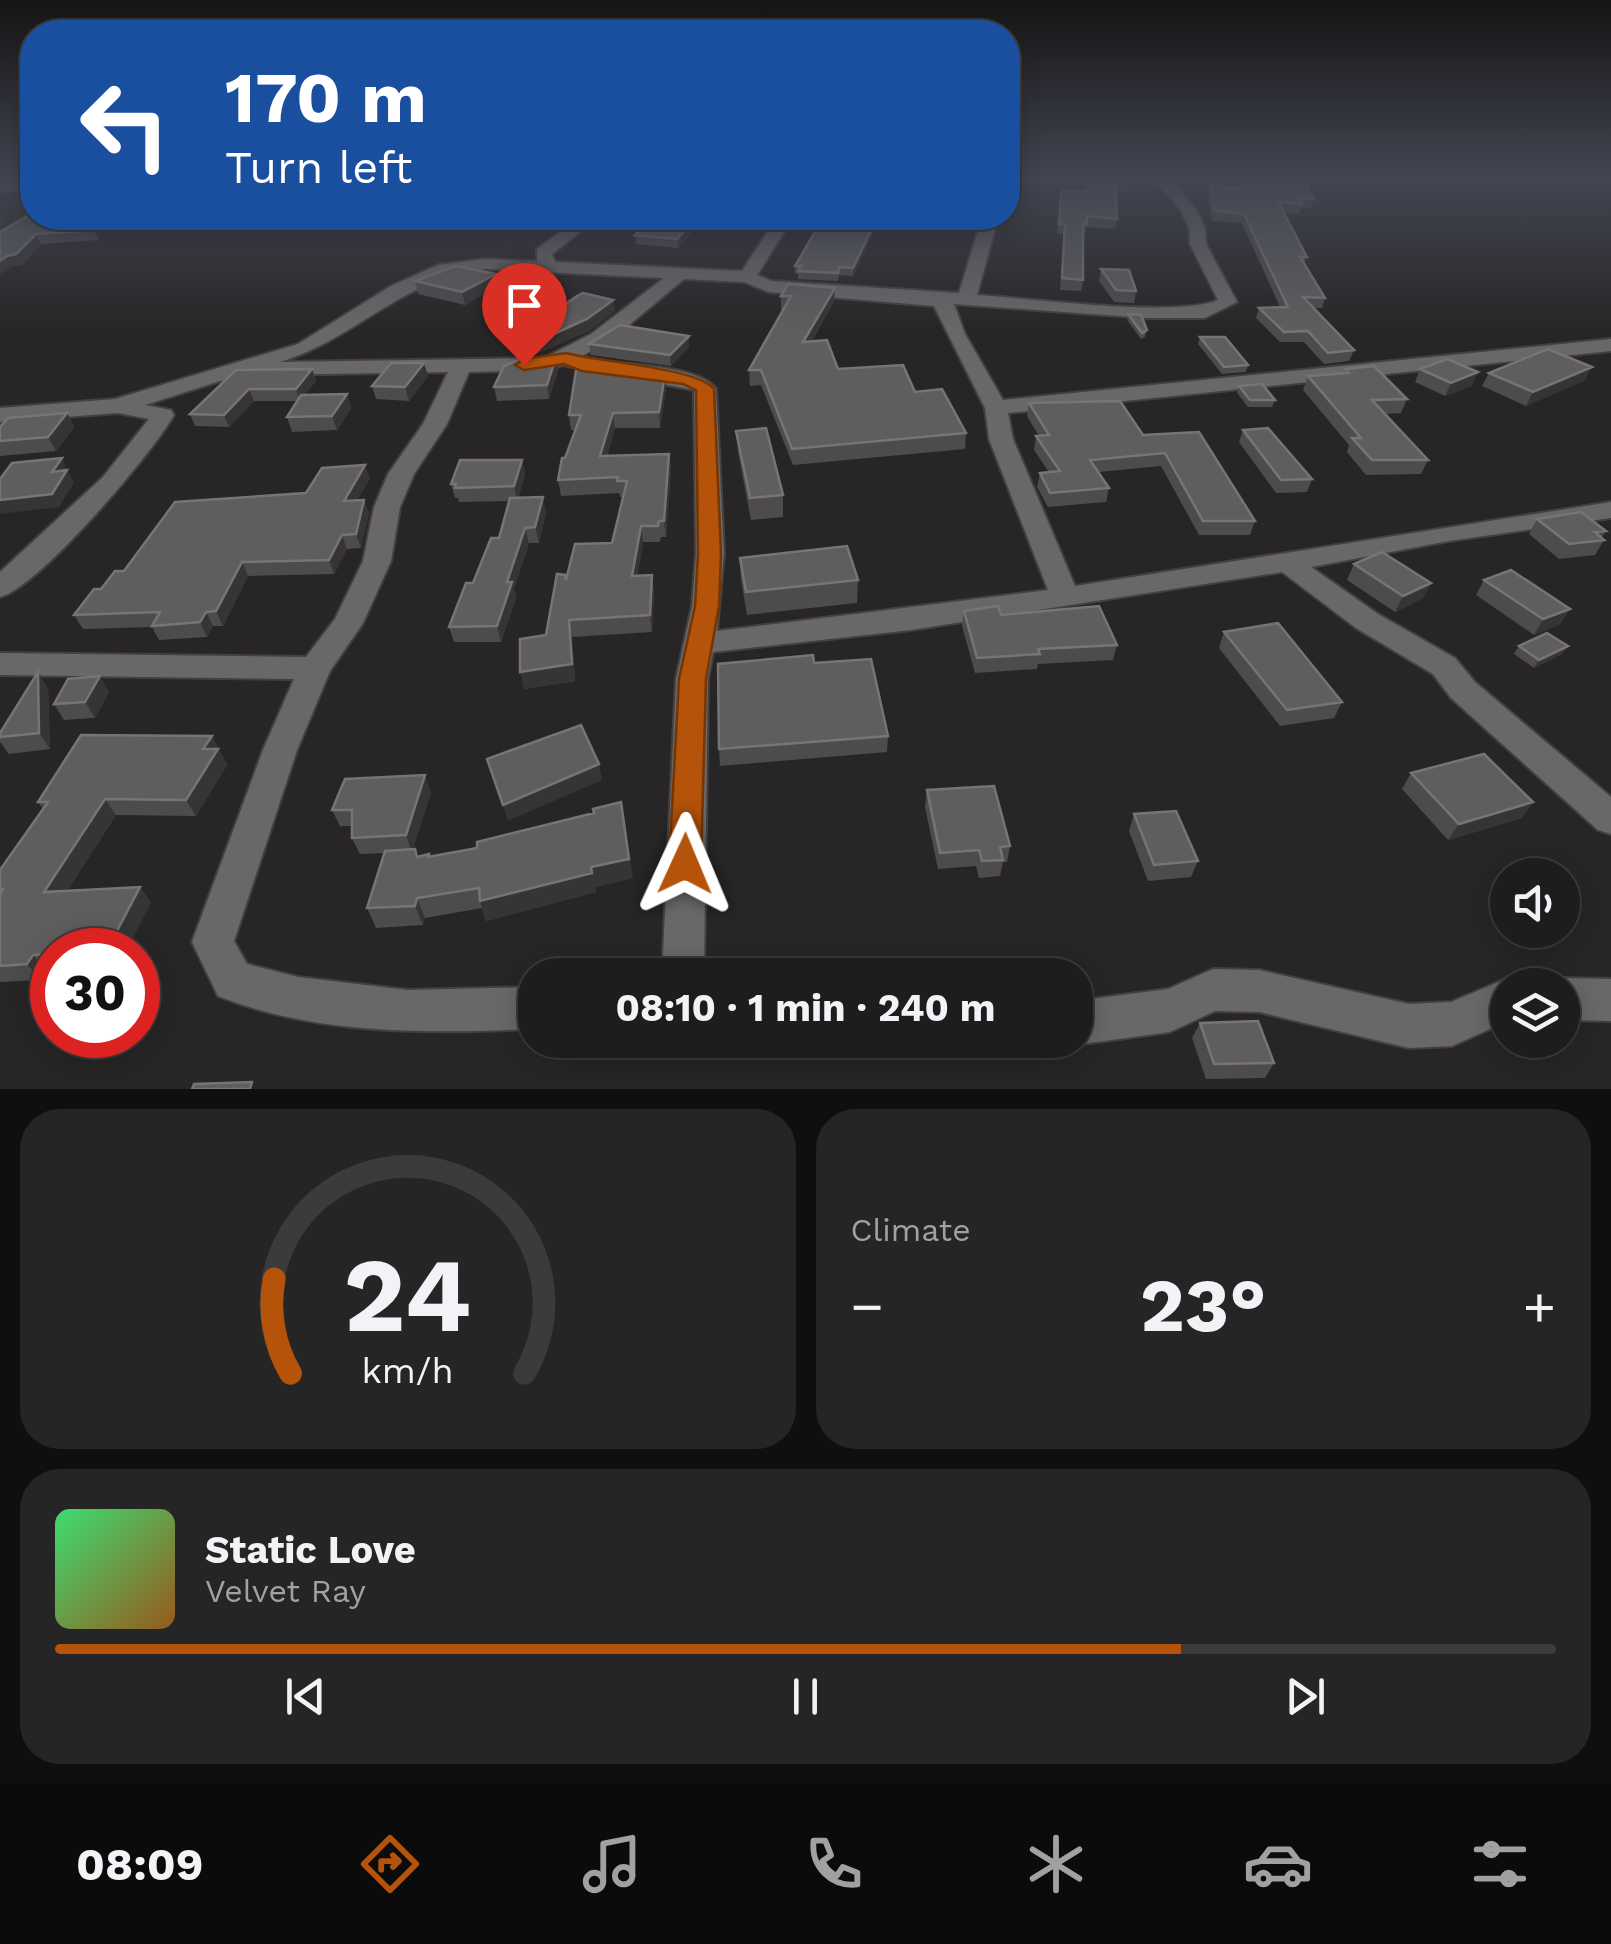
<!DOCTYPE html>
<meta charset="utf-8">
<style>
:root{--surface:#1e1c1c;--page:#262525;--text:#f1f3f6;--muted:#a1a1a3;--line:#3c3a3b;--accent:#b45309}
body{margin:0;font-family:"Work Sans",sans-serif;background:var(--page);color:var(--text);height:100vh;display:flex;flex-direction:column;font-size:38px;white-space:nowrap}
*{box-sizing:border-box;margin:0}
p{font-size:32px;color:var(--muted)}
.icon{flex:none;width:55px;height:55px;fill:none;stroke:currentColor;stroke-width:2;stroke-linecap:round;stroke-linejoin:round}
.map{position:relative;height:1089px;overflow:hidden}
.drawer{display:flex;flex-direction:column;gap:20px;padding:20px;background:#100f0f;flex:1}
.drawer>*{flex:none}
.top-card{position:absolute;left:20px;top:20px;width:1000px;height:210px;border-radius:40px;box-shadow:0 5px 25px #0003,0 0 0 2px var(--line);background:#1a4fa0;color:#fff;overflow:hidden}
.buttons{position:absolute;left:1490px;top:858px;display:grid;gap:20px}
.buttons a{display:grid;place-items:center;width:90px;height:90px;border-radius:50%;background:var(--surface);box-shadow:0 5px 25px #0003,0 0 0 2px var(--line);font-size:50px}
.speed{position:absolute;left:30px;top:928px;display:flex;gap:20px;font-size:50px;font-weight:700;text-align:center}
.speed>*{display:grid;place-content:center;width:130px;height:130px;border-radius:50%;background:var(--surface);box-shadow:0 5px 25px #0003,0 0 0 2px var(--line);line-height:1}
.speed .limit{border:15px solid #d22;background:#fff;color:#111}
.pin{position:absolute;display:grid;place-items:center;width:85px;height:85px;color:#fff;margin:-102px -42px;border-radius:50% 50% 50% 0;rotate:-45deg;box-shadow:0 0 10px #0007}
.pin .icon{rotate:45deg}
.me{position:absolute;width:110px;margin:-55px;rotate:1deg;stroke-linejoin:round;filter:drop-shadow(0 0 8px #0008)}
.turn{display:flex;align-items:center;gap:35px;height:210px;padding:0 40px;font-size:45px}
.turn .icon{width:130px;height:130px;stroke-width:2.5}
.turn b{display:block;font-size:70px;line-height:85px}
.big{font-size:75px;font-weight:700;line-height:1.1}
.drawer .tile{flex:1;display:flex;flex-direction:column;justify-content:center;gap:15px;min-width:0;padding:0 35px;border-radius:40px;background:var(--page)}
.drawer .dial{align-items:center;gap:0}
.dial svg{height:260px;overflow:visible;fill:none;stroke:var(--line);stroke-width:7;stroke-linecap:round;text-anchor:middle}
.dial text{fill:var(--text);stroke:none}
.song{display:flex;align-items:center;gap:30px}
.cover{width:120px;height:120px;border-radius:15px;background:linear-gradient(135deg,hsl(140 70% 55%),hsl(30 70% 35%))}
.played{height:10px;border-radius:5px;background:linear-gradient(90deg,var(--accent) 75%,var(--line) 75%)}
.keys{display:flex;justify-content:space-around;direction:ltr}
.heat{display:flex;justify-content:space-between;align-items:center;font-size:55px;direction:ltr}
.drawer .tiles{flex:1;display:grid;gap:20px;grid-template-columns:1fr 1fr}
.tile:last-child{grid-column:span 2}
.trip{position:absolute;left:518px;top:958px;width:575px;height:100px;border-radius:40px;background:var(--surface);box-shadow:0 5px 25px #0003,0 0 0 2px var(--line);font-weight:700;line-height:100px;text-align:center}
.tabs{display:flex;height:160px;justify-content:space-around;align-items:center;background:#0c0b0b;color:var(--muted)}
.tabs .icon{width:70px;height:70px}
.tabs .on{color:var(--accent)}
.tabs b{font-size:45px;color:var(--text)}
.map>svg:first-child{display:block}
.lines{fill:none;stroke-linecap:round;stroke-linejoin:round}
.minor-casing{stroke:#434041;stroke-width:4}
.minor{fill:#6a6768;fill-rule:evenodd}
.wall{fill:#4e4b4c}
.shaded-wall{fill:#373435}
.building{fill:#5f5d5e;stroke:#777475;stroke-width:2.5}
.route{fill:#b45309;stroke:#753606;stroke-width:2.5}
</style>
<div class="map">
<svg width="1611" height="1089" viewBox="0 0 1611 1089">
<rect width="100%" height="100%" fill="#282526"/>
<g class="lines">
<defs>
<path id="minor" d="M1144 178 1172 182 1196 209 1205 228 1206 244 1237 302 1205 318H1147L954 304 965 334 1003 400 1611 339V351L1008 413 1013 439 1075 586 1611 502V518L1449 541 1311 567 1378 614 1455 658 1475 682 1611 797V834L1598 830 1451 698 1433 674 1356 628 1282 572 911 630 713 652 708 679 704 975H662L676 679 692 606 696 553 694 390 563 365 546 370 469 372 447 424 414 474 400 507 391 561 363 623 330 671 297 750 234 941 247 964 298 977 408 990 535 987V1029C428 1033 319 1036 218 996L192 942 263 750 294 679 0 675V653L306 657 335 619 363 561 374 507 388 474 423 424 448 372 262 375 220 381 145 405 171 410 174 415C152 454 39 587 0 597V572L103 477 149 419 118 413 0 422V408L115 399 298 344 391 286 438 265 484 259 537 261V249L580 218H598L552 254 555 262 742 271 777 218H793L757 275 772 281 959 293 982 218H998L977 295C1031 298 1174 318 1218 300L1190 244 1189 228 1181 210 1162 188ZM484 269 664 278 591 334 544 358 280 362C358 338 399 280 484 269ZM684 279 744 282 769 292 934 306 985 408 989 439 1048 590 717 631 724 553 716 389C696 362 615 367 581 357L622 331Z
M32 181V189L0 191V183Z
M1213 969 1259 970 1409 1004 1451 1002 1508 978 1524 985H1508V1021L1452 1046 1409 1048 1259 1012 1215 1011 1170 1032 1075 1045 1063 1040H1075V1001L1168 989Z
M1562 978 1611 979V1021L1562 1020V985H1546Z"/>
</defs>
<use href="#minor" class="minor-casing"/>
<use href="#minor" class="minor"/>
</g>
<path class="wall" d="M1085 178H1129V181L1128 191 1116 190 1117 219 1115 229 1086 227 1085 234H1083V280L1081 291 1060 290 1064 234H1057L1061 191 1087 192Z
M1239 178H1288L1314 199 1311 208 1301 207 1299 214 1283 212 1307 257 1304 264 1325 298 1322 308H1314L1354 350 1349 361 1324 364 1304 342H1280L1256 318 1259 308 1280 307 1242 223 1212 221 1207 195 1210 186 1240 188 1238 184Z
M32 218H99L98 240 41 244 22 265 12 266Z
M522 218 505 231 447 226 445 219Z
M632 218H704L678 248 636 244 635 235 642 228H633Z
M823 218H907L903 226 877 224 853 276 839 275 838 281 798 279V274L795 273V266Z
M1101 269 1136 291 1134 303 1114 302 1099 281Z
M415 281 498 286 465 305 418 294Z
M781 296 834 301 812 341 838 369 915 392 966 433 965 449 793 465 761 385 750 386 749 370 783 310 781 309Z
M613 300 615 311 589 331 536 354 534 343 538 339 536 337 534 326Z
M1128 314 1147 330 1145 337 1141 339 1127 320Z
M1200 337 1248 365 1246 372 1222 374 1198 344Z
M589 344 689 347 671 366 591 355Z
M556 357 558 370 549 399 497 401 494 387Z
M424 363 428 376 409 401 376 399 372 386Z
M312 369 316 381 305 394H347L351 408 337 430 292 432 287 417 297 401H254L229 427 195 426 190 414 236 370Z
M1346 369 1407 399 1401 413 1384 414 1428 460 1421 474 1366 475 1347 452 1349 445 1303 390 1308 376 1345 373Z
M1420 369 1478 372 1471 386 1445 396 1415 382Z
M1489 373 1585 380 1526 406 1482 386Z
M665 374 666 389 660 428H615L607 456 669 454 671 469 666 537H661L660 542H643L637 576 652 575 654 592 652 632 572 637 575 681 524 689 546 635 566 578 612 543 623 497H620L619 493 561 496 558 480 575 430H571L569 415Z
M1239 386 1275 400 1272 407H1248L1237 393Z
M1029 403 1143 435 1255 521 1250 535H1199L1161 466 1098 472 1109 488 1106 502 1048 507 1037 487 1040 473 1049 472 1034 450 1036 436H1039L1027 416Z
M67 413 74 427 56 451 0 456V427Z
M1243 430 1312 479 1307 492 1276 493 1239 442Z
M736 431 783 495V517L751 520 738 452Z
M522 460 525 475 518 498 546 512 539 543H529L514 588 516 598 501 642H454L449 627 499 538 509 501 459 502 458 498H455L451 484Z
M370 478 357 500H364L369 513 361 548 347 549 334 574 248 576 223 626H213L207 637 159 640 152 627 83 629 74 615 101 589 124 571 306 493Z
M1537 519 1606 531 1602 537 1604 540 1595 555 1559 559 1529 534Z
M740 558 858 580 857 603 747 615 741 580Z
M1354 564 1431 583 1423 598 1395 612 1347 580Z
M1484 580 1570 609 1560 624 1534 635 1476 595Z
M964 611 1001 615 1117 645 1113 660 1038 664 1037 669 975 673 962 626Z
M1224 632 1342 702 1334 718 1280 726 1219 648Z
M1519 646H1568L1562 654 1534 668 1514 654Z
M814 663 888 736 887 752 720 766 719 749Z
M48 688 50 749 9 754 0 742V733Z
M109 692 95 718 64 720 54 704Z
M212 736 227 765 196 816 116 815 67 891 140 887 151 903 52 950V970H46L41 980 0 982V870L43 809 38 802Z
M1411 773 1533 802 1522 818 1448 840 1402 789Z
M927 790 1010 846 1007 862H1003L1000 876 979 878 976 866 938 869 925 807Z
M431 792 413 849 418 856 633 878 595 887 596 892 486 921 482 908 425 918 423 925 376 928 367 908 385 853 360 854 352 838V826H340L332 810Z
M1134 814 1198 861 1191 877 1148 881 1129 831Z
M1200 1023 1274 1063 1265 1078 1206 1079 1192 1038Z"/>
<path class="shaded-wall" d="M0 213 5 223 0 227Z
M94 218H99L98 240 94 230Z
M512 218H522L505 231 503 224Z
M696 218H704L678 248 677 239Z
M878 218 877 224 853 276V268Z
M36 234 41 244 22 265 12 266 0 276V261Z
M496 274 498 286 465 305 462 292Z
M835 288 834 301 803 356V342Z
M613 300 615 311 589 331 536 354 534 343Z
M689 336V347L671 366 670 355Z
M556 357 558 370 549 399 547 385Z
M424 363 428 376 409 401 405 387Z
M1592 367 1585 380 1526 406 1533 392Z
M312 369 316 381 300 401 296 389Z
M1478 372 1471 386 1445 396 1451 383Z
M665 374 666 389 660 428 659 412Z
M249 389 254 401 229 427 224 415Z
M347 394 351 408 337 430 332 416Z
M67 413 74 427 56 451 48 437Z
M613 413 615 428 602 472 600 456Z
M669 454 671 469 666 537 664 521Z
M62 458 74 483 59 507 0 514V500L52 472Z
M522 460 525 475 517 501 514 486Z
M365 465 370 478 349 515 344 501Z
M543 497 546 512 539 543 535 527Z
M364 500 369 513 361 548 356 534Z
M641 526 643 542 635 593 632 576Z
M525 528 529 543 514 588 516 598 501 642 497 626 507 582Z
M342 535 347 549 334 574 329 560Z
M242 562 248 576 223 626 216 611Z
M652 575 654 592 652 632 650 615Z
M1431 583 1423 598 1395 612 1403 596Z
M1570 609 1560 624 1534 635 1543 619Z
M206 612 213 626 207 637 200 622Z
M569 620 572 637 575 681 524 689 520 672Z
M1568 646 1562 654 1534 668 1539 660Z
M38 672 48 688 50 749 39 733Z
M100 676 109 692 95 718 85 702Z
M212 736 227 765 196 816 186 800 203 749Z
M599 764 602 780 508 821 503 805Z
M425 775 431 792 412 852 406 835Z
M105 799 116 815 57 907 44 892Z
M621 802 633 878 595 887 596 892 486 921 480 901 591 867Z
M1533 802 1522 818 1448 840 1459 824Z
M140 887 151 903 127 950H107Z
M417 898 425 918 423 925 415 906Z
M33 955 46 970 41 980 27 964Z"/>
<path class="building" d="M1088 178H1129V181L1115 180 1117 219 1087 216V224L1083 223V280L1062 278 1065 224H1059L1061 191 1089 192Z
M1241 178H1301L1314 199 1300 198 1302 204 1278 202 1307 257H1300L1325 298 1303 297 1354 350 1328 353 1308 331 1284 332 1259 308 1288 307 1244 214 1215 211 1210 186 1247 188Z
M32 213V218H94V230L36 234 16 254 7 256 0 261V232Z
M448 218H512L503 224 445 219Z
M632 218H696L677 239 635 235 652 220Z
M823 218H877L853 268 839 267 838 273 798 271 801 266H795Z
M456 266 496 274 462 292 415 281Z
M1101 269 1129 270 1136 291 1116 290Z
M788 284 835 288 803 342 827 340 838 369 903 365 915 392 942 389 966 433 792 449 761 370H749L791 296H781Z
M583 293 613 300 587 319 534 343 544 332 534 326 577 296Z
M1128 314 1141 315 1147 330 1142 333Z
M620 325 689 336 670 355 589 344Z
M1200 337H1225L1248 365 1224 367Z
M1548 349 1592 367 1533 392 1489 373Z
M556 357 547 385 494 387 504 366 516 361Z
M578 358 665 374 659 412 613 413 600 456 669 454 664 521H659L658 526H641L632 576 652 575 650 615 569 620 572 664 520 672V639L546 635 557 574 565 575 566 580 575 544 612 543 627 481H617L618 477 558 480 562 458H565L581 415H569Z
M1447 359 1478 372 1451 383 1420 369Z
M391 363H424L405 387 372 386Z
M1374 366 1407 399 1372 400 1428 460H1372L1352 438H1361L1308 376 1349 373 1346 369Z
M312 369 296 389H249L224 415 190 414 236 370Z
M1262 384 1275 400H1250L1239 386Z
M347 394 332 416 287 417 301 395Z
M1120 401 1143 435 1199 432 1255 521H1203L1165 453 1090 460 1109 488 1050 493 1040 473 1060 471 1036 436 1049 435 1029 403Z
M67 413 48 437 0 441V427L8 418Z
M766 428 783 495 750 498 736 431Z
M1268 428 1312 479 1281 480 1243 430Z
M62 458 52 472 67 470 52 494 0 500V479L12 463Z
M460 460H522L514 486 455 488 456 484H451Z
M365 465 344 501 364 500 356 534 342 535 329 560 242 562 216 611 206 612 200 622 152 626 160 612 74 615 94 589H101L115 571H124L175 502 306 493 322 468Z
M543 497 535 527 525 528 507 582H512L497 626 449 627 466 583H473L491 538H499L510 498Z
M1581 512 1606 531 1595 532 1604 540 1569 544 1537 519Z
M847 546 858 580 746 592 740 558Z
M1382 552 1431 583 1403 596 1354 564Z
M1511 570 1570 609 1543 619 1484 580Z
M998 606 1001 615 1099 606 1117 645 1038 649 1040 654 977 658 964 611Z
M1278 623 1342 702 1287 710 1224 632Z
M1547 633 1568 646 1539 660 1519 646Z
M813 655 814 663 871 659 888 736 719 749 718 664Z
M38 672 39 733 0 737V733Z
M100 676 85 702 54 704 68 679Z
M581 725 599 764 503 805 487 759Z
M81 735 212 736 203 749H218L186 800 105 799 44 892 140 887 107 950H52V954L33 955 27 964 0 966V894L3 889H0V870L48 802H38Z
M1484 754 1533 802 1459 824 1411 773Z
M425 775 406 835 352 838V810H332L345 779Z
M994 786 1010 846 1000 847 1003 860 982 861 979 850 940 853 927 790Z
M621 802 629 859 591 867 592 873 480 901 479 888 417 898 415 906 367 908 385 851 415 849 417 857 429 854 428 857 477 848V842L594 813 593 809Z
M1176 811 1198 861 1154 865 1134 814Z
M1258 1021 1274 1063 1214 1064 1200 1023Z
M252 1082 250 1089H192L194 1084Z"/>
<linearGradient id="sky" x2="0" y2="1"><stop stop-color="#161415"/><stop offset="0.54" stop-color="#424652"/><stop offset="1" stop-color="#424652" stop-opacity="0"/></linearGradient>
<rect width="1611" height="330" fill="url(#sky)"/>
<path class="route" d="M566 353C598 362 698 368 714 389L721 554 719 606 706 679 701 864 696 874 685 878 674 874 669 864 679 679 695 606 698 554 696 390 683 384 582 371 564 364 524 370 515 365 524 359Z"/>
</svg>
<div class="buttons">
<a><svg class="icon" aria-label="sound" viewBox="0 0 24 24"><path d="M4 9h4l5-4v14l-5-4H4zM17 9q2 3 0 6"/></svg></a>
<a><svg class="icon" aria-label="layers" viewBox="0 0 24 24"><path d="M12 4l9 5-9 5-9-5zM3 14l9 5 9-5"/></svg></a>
</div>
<div class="speed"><div class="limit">30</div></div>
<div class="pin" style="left:524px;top:365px;background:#d93025"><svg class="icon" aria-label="arrive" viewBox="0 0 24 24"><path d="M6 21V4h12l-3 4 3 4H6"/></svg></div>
<svg class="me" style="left:685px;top:864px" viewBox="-20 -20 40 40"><path d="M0-17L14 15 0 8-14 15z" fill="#b45309" stroke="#fff" stroke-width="4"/></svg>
<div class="trip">08:10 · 1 min · 240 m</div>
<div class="top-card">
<div class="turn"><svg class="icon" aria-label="left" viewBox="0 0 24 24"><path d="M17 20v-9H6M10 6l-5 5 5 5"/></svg><div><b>170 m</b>Turn left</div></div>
</div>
</div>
<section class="drawer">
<div class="tiles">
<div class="tile dial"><svg viewBox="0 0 100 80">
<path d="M14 69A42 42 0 1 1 86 69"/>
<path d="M14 69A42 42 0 0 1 9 40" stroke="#b45309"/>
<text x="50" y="56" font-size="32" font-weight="700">24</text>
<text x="50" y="72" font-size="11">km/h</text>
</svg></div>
<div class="tile"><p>Climate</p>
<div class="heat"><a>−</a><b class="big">23°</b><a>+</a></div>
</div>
<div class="tile">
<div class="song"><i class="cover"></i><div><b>Static Love</b><p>Velvet Ray</p></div></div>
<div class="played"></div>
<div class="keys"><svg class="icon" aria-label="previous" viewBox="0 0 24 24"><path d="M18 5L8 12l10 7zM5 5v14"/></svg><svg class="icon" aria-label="pause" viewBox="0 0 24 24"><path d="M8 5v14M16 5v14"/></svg><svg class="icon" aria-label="next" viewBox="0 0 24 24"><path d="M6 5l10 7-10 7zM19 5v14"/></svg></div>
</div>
</div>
</section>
<nav class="tabs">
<b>08:09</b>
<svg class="icon on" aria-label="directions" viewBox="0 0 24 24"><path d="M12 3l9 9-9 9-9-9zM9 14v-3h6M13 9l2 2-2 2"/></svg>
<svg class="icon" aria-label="music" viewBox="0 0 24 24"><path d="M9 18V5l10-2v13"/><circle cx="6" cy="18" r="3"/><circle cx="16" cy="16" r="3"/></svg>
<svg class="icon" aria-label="phone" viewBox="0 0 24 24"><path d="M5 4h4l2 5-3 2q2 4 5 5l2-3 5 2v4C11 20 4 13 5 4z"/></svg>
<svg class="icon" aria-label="climate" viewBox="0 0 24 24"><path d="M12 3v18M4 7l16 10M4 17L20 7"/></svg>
<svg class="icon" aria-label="car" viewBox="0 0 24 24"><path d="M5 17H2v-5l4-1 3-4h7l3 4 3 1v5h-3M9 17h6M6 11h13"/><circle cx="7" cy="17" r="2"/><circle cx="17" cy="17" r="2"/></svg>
<svg class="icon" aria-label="filters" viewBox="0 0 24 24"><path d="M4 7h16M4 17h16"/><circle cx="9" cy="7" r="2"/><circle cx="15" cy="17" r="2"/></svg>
</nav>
